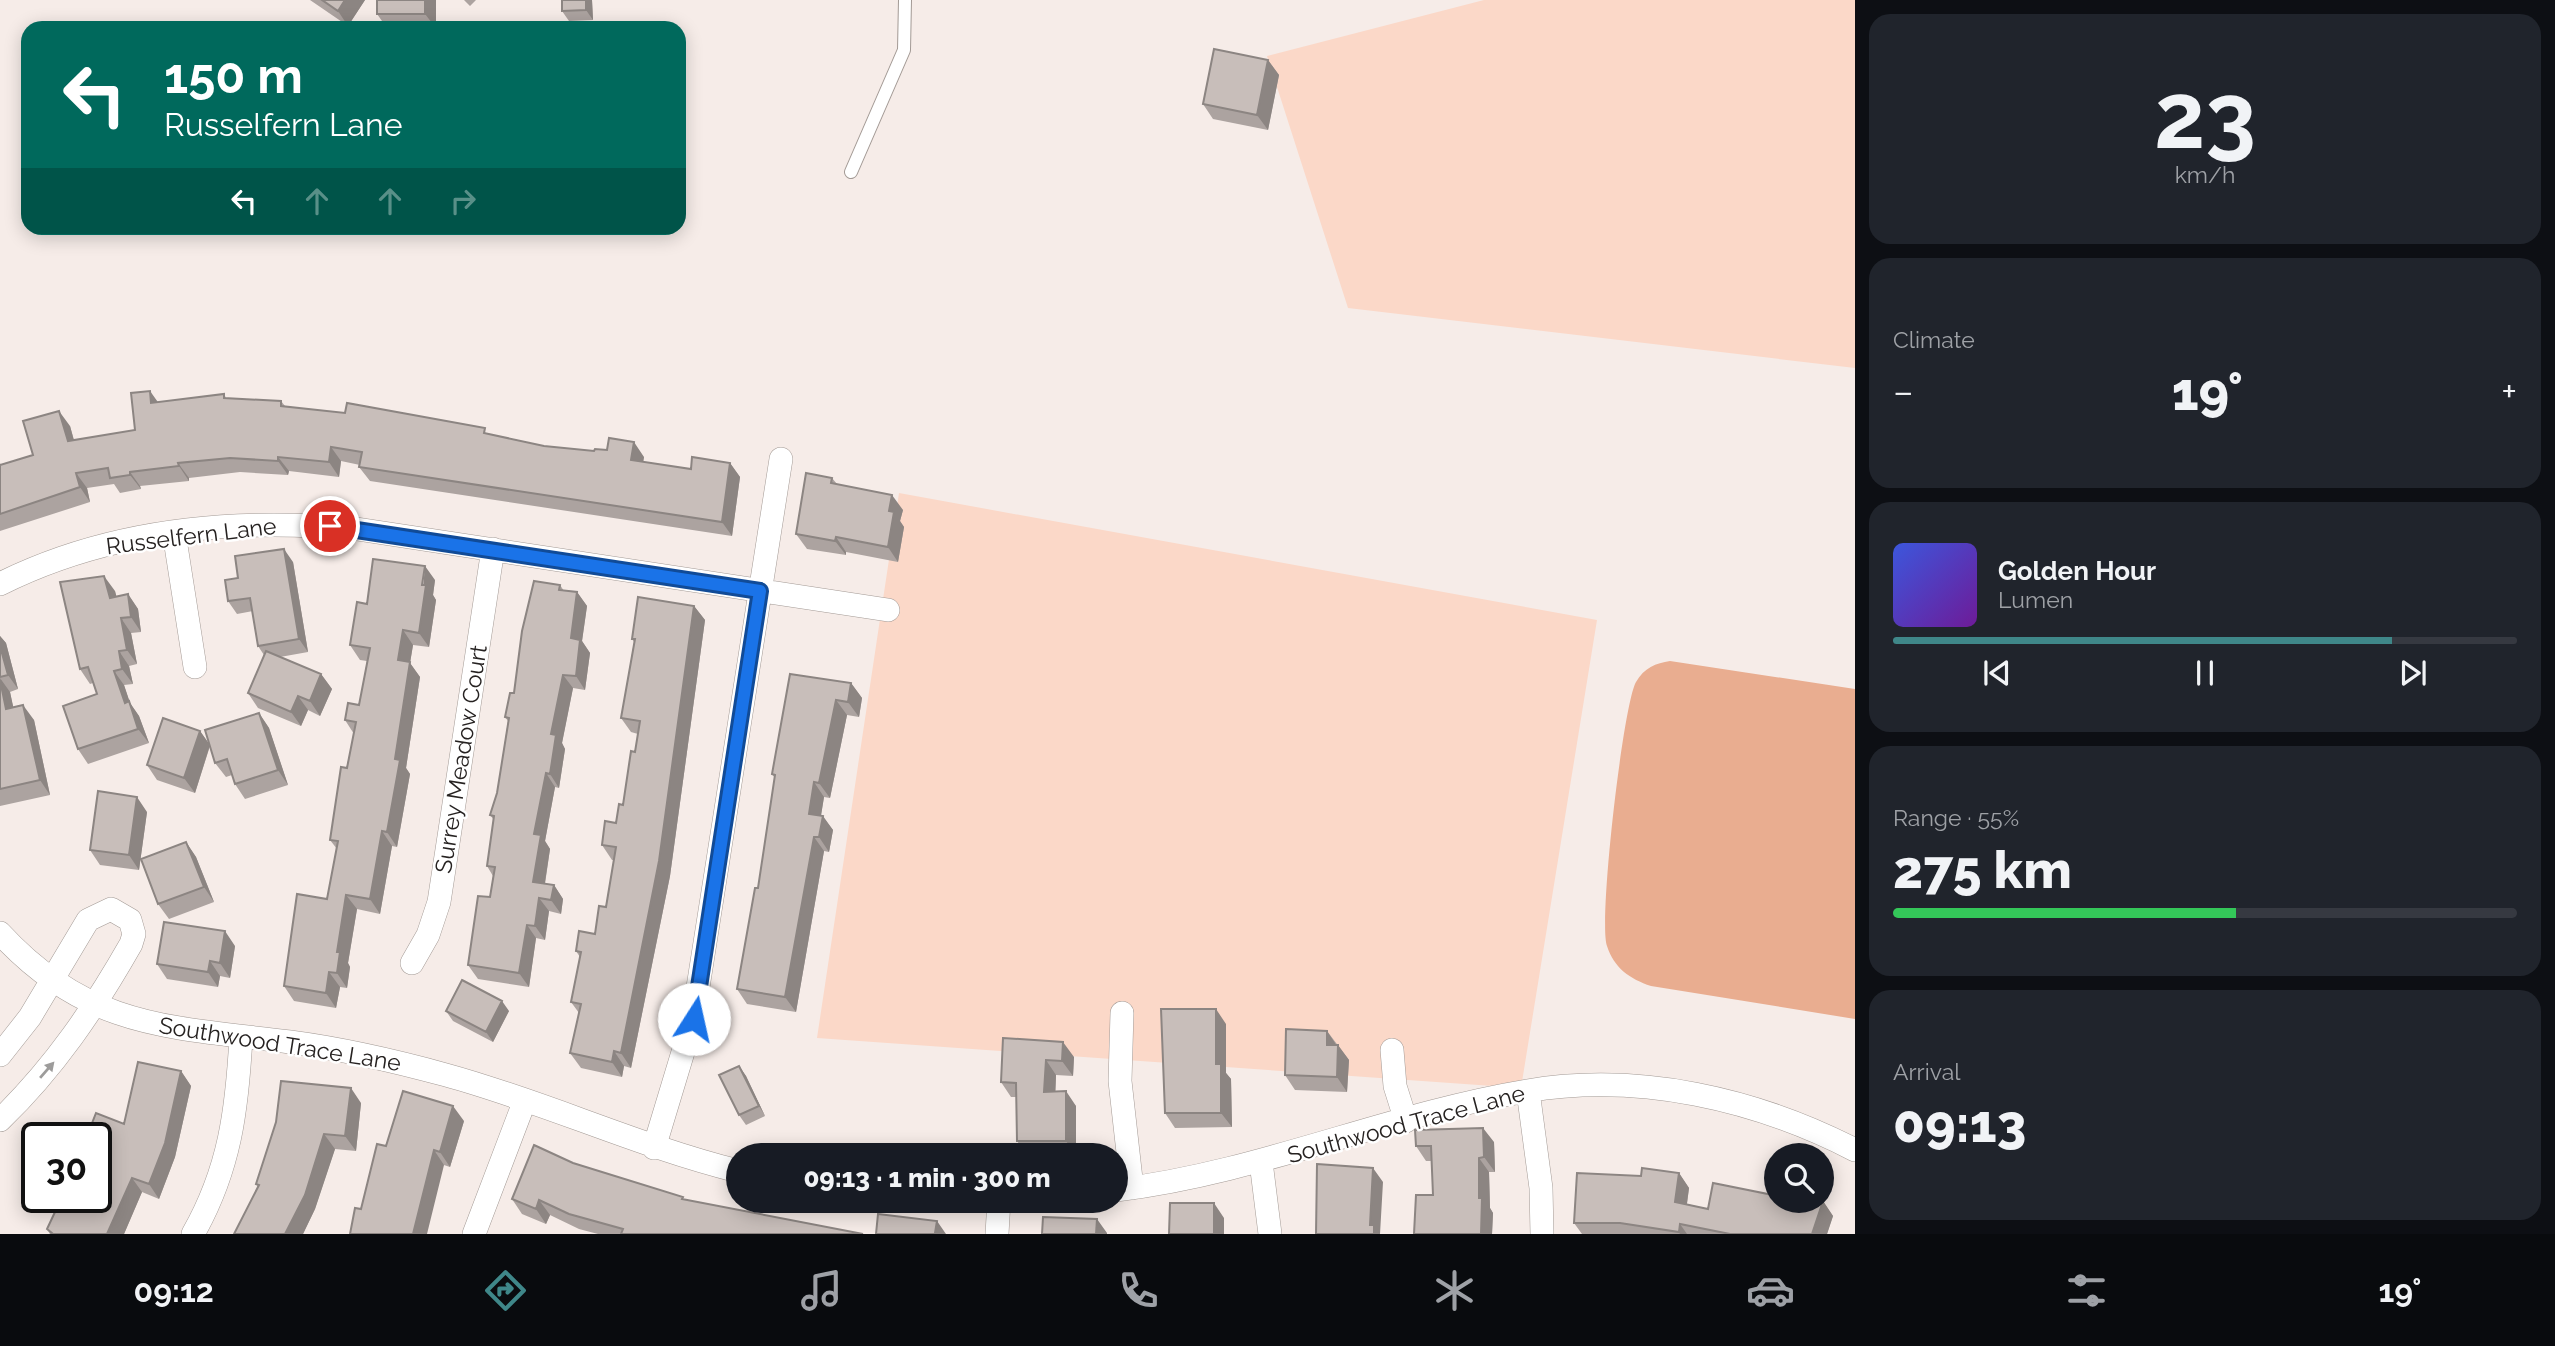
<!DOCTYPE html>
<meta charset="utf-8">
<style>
:root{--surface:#171b24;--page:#20242c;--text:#f1f3f6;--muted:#9ea1a6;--line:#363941;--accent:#3f8789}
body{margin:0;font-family:Raleway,sans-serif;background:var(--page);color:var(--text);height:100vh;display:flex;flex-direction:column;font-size:26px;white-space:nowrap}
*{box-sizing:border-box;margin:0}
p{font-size:23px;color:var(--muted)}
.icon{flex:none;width:38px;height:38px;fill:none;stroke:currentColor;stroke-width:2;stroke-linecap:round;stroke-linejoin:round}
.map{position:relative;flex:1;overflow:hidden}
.panel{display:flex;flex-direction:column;gap:14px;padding:14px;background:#0d0f14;width:700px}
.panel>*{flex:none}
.hud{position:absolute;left:21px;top:21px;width:665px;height:214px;border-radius:21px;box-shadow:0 4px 18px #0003;background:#00695c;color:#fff;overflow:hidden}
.fabs{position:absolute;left:1764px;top:1143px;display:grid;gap:14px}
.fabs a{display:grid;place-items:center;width:70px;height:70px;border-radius:50%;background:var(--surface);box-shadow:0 4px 18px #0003;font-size:35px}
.speed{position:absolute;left:21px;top:1122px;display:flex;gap:14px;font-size:35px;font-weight:700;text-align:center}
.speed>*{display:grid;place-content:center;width:91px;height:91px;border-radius:50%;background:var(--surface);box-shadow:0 4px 18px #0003;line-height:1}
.speed .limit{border:4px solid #111;border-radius:10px;background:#fff;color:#111}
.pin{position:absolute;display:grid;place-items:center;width:60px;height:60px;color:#fff;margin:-30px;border:4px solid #fff;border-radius:50%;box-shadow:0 2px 7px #0007}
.me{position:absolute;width:77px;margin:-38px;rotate:10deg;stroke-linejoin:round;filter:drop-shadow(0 0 5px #0008)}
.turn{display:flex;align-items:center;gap:24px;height:147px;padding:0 28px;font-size:32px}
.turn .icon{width:91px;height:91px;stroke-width:2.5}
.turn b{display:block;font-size:49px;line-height:60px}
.lanes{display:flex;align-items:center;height:66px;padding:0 28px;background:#0003;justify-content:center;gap:35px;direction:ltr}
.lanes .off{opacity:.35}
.big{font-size:52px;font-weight:800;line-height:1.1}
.panel .widget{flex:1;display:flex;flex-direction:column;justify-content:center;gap:10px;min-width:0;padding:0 24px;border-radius:21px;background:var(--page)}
.panel .dial{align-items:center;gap:0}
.dial b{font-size:91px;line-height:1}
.song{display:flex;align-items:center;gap:21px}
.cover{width:84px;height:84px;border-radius:10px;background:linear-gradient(135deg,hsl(230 70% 55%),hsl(280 70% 35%))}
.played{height:7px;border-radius:4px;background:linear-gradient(90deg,var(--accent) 80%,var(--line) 80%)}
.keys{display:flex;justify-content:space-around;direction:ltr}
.heat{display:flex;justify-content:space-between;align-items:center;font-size:38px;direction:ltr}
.charge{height:10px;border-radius:5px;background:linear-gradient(90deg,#34c759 55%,var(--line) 0)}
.trip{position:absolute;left:726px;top:1143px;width:402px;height:70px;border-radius:35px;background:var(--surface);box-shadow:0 4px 18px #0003;font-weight:800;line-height:70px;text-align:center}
.dock{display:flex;height:112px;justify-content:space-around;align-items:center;background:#090b0e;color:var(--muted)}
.dock .icon{width:49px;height:49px}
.dock .selected{color:var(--accent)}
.dock b{font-size:32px;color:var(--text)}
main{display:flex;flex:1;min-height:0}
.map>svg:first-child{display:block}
.green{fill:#fbd8c8}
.water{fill:#e9ad90}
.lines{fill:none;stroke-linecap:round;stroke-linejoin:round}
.lane-casing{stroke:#a39a95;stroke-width:14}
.street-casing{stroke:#a39a95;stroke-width:24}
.lane{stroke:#fff;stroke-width:12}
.street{stroke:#fff;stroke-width:23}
.wall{fill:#aca3a0}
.shaded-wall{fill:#8c8582}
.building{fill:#c8beba;stroke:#8c8582;stroke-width:2}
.oneway{fill:#9d9c9b}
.route-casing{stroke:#114b97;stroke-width:18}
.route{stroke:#1a73e8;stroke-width:12}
.labels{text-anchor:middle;stroke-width:5;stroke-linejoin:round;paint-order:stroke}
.street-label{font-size:23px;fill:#262221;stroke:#fff}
</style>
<main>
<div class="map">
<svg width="1855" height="1234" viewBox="0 0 1855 1234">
<rect width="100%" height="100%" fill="#f6ece8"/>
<path class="green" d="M1484 0H1855V368L1348 308 1267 56Z
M899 493 1597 620 1521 1088 817 1038Z"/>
<path class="water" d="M1670 661 1855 689V1019L1651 986C1630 979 1614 968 1607 946 1598 922 1623 705 1636 682 1644 668 1656 663 1670 661Z"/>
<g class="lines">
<defs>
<path id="lane" d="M851 172 904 50 905 0"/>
<path id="street" d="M174 533 195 667
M0 584C110 529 237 518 357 529L888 610
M0 933C88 1029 171 1027 290 1042 343 1049 395 1061 446 1075 545 1102 638 1146 738 1171
M412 963 428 935 439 902 493 549
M1122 1013 1120 1081 1132 1188
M1392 1050 1395 1086 1406 1121
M0 1055 30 1017 88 920 111 909 130 920 134 934 131 944C94 1009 54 1068 0 1120
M1528 1091 1541 1188 1542 1234
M654 1148 693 1019 781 459
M1261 1162 1270 1234
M1116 1190C1258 1173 1388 1114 1527 1091 1639 1072 1756 1099 1855 1150
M193 1234C230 1169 237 1110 241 1037
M474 1234 525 1100
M997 1234 999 1200"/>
</defs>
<use href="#lane" class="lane-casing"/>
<use href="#street" class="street-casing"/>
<use href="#lane" class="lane"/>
<use href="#street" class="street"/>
</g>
<path class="wall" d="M310 0H365L348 26Z
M436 0V28H387L377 14Z
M464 0H476L470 6Z
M562 0H592L593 20 569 21 562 11Z
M1268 60 1279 75 1268 130 1213 119 1203 104Z
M224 394 226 398 281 401 285 406 489 434 544 446 644 457 643 462 691 469 730 463 740 477 732 536 370 481 359 467 360 465 341 461 339 477 289 471 288 475 240 472 189 478V481L140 486 141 489 120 493 114 484 87 488 90 502 0 531V463L1 465 33 455 70 426 74 440 135 430 158 403Z
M832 478 837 484 903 510 900 521 904 527 898 562 846 552V555L807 549 796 534Z
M293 562 308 652 280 657 321 674 332 689 320 716 308 710 301 726 258 708 248 693 264 655 258 646 253 611 237 614 228 601 238 578Z
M435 580 433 595 436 600 429 647 413 645 410 663 420 677 406 768 410 774 397 847 392 846 380 914 357 909 348 963 350 967 347 988 340 987 336 1008 294 1001 284 986 327 899 337 849 330 840 354 734 345 720 359 705 367 661 360 660 350 645 367 604Z
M560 585 564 591 577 592 587 606 582 641 590 653 585 690 573 688 562 743 565 749 559 788 555 787 545 841 550 849 545 884 554 885 563 899 561 914 549 911 545 940 536 938 529 987 478 979 468 965 490 897 493 876 487 866 494 820 490 815 497 793 508 721 505 717 514 693Z
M115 591 116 597 128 594 138 609 141 632 131 633 137 664 129 666 133 684 124 685 130 703 139 716 149 743 88 764 78 749 97 694 93 683 90 684 80 669Z
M694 606 705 620 670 876 631 1068 624 1066 622 1077 581 1068 570 1053 579 1013 571 1002 580 957 576 951 595 934 606 907 614 860H612L602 845 616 823 623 805 635 752 638 734 631 732 621 718 634 642 632 639Z
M0 636 6 643 18 689 10 692 13 707 34 720 50 795 0 806Z
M851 683 862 698 859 717 847 715 830 798 824 797 821 815 833 830 829 852 824 851 796 1012 747 1004 737 989 758 888 775 778 772 774Z
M259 713 269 728 288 785 245 799 235 784 232 775 226 777 215 763 210 746 195 793 157 780 147 765 200 731 209 744Z
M147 812 139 870 100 865 90 850Z
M186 842 196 857 214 902 169 919 158 904Z
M235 946 230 978 220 976 218 987 167 979 157 964Z
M446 1011H509L493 1042 453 1021Z
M1226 1024V1073L1231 1079 1232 1127 1175 1128 1165 1113Z
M1327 1031 1349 1060 1347 1092 1295 1090 1285 1075Z
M1003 1038 1074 1057 1073 1076 1056 1075 1055 1092 1076 1106V1155H1027L1017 1141 1016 1097H1011L1001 1082Z
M739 1066 746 1076 765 1116 746 1125 739 1115Z
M181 1071 191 1086 175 1157 159 1199 142 1192 124 1234H50L47 1229 96 1197 102 1147 99 1145 96 1142V1138H93L89 1131 124 1124Z
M361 1103 356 1151 335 1149 315 1209 303 1234H234L258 1187 256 1184Z
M464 1121 450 1167 386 1146Z
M1494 1142 1495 1172H1489L1490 1208 1493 1213 1492 1234H1414L1433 1195 1432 1161H1426L1416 1146Z
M573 1163 685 1200 863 1234H598L579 1229 550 1215 546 1224 522 1214 512 1199Z
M1679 1173 1689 1188 1687 1204 1708 1209 1773 1195 1823 1201 1833 1216 1827 1234H1582L1574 1223 1641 1176Z"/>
<path class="shaded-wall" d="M345 0H365L348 26 338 11Z
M425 0H436V28L425 14Z
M586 0H592L593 20 586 10Z
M1268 60 1279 75 1268 130 1257 115Z
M150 391 160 405 151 403Z
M59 411 70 426 78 456 68 441Z
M634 442 644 457 641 474 631 460Z
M331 447 341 461 339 477 329 462Z
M278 457 289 471 288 475 278 461Z
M178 463 189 478V481L179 466Z
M730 463 740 477 732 536 722 522Z
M130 472 140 486 141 489 130 475Z
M76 473 87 488 90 502 80 487Z
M892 495 903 510 900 521 904 527 898 562 888 547 889 511Z
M836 537 846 552V555L835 541Z
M284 549 293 562 308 652 299 639Z
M425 566 435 580 433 595 436 600 429 647 419 633Z
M104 576 115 591 121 613 110 598Z
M577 592 587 606 582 641 590 653 585 690 576 676 571 638Z
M128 594 138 609 141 632 131 617Z
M694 606 705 620 670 876 631 1068 621 1053Z
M121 618 131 633 137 664 127 650Z
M403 630 413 645 410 663 420 677 406 768 410 774 397 847 387 832 398 660Z
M0 636 6 643 18 689 8 675 0 646Z
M119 651 129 666 133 684 122 669Z
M114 671 124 685 130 703 139 716 149 743 138 729 125 703Z
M321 674 332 689 320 716 310 701Z
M563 675 573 688 562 743 565 749 559 788 550 774 551 734Z
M0 678 10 692 17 724 6 709Z
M851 683 862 698 859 717 848 702Z
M298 696 308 710 301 726 291 712Z
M836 700 847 715 830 798 819 783Z
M23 705 34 720 50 795 40 780Z
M259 713 269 728 288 785 278 770Z
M200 731 210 745 195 793 184 778Z
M546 773 555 787 545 841 550 849 543 895 533 882 534 834Z
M814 782 824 797 819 828 809 814Z
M137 797 147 812 139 870 129 855Z
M823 816 833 830 829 852 819 837Z
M382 831 392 846 380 914 370 899Z
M814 837 824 851 796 1012 785 997Z
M186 842 196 857 214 902 204 887Z
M554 885 563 899 561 914 551 900Z
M346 895 357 909 348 963 350 967 347 988 337 973V952Z
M539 898 549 911 545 940 535 926Z
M527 925 536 938 529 987 519 973Z
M225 931 235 946 230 978 220 963Z
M210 961 220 976 218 987 208 972Z
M329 972 340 987 336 1008 326 993Z
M502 1001 509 1011 493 1042 486 1032Z
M1216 1009 1226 1024V1073L1231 1079 1232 1127 1221 1113 1216 1064Z
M1327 1031 1337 1046 1327 1045Z
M1063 1042 1074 1057 1073 1076 1062 1061Z
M1338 1045 1349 1060 1347 1092 1337 1077Z
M614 1051 624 1066 622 1077 612 1062Z
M1046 1060 1056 1075 1055 1106 1044 1092Z
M739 1066 746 1076 765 1116 759 1106Z
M181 1071 191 1086 175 1157 159 1199 149 1184Z
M351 1088 361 1103 356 1151 345 1136Z
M1066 1091 1076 1106V1155L1066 1141Z
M453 1106 464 1121 450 1167 440 1152Z
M1483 1128 1494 1142 1495 1172 1484 1157Z
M324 1134 335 1149 315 1209 303 1234H285Z
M434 1150 444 1165 427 1234H413Z
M1479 1158 1489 1172 1490 1208 1493 1213 1492 1234H1481Z
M1373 1168 1383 1182 1380 1234H1374L1370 1225Z
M1679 1173 1689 1188 1685 1217 1675 1202Z
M132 1178 142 1192 124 1234H107Z
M539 1200 550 1215 546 1224 536 1209Z
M1823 1201 1833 1216 1827 1234H1812Z
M1214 1203 1224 1218V1234H1214Z
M1097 1219 1107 1233V1234H1096Z
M937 1221 946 1234H936L935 1233Z
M1680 1224 1687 1234H1680L1679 1232Z"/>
<path class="building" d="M322 0H345L338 11Z
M377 0H425V14H377Z
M562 0H586V10L562 11Z
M1214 49 1268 60 1257 115 1203 104Z
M150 391 151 403 224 394V398L281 401V406L345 413 347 403 485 428 484 433 544 446 594 451 595 449 607 450 609 438 634 442 631 460 691 469 692 457 730 463 722 522 359 467 362 452 331 447 329 462 278 457V461L230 458 178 463 179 466 130 472V475L110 478 108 468 76 473 80 487 0 514V465L33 455 23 421 59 411 68 441 135 430 131 393Z
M806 473 832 478 831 483 892 495 889 511 894 512 888 547 836 537 835 541 796 534Z
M284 549 299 639 258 646 250 598 228 601 225 580 238 578 235 556Z
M373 559 425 566 422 585H426L419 633 403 630 398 660 410 662 395 759 400 760 387 832 382 831 370 899 346 895 337 952H340L337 973 329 972 326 993 284 986 297 894 327 899 338 841 330 840 341 767 347 768 356 722 345 720 348 703 359 705 370 648 350 645 357 602 367 604Z
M104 576 110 598 128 594 131 617 121 618 127 650 119 651 122 669 114 671 125 703 129 701 138 729 78 749 63 706 97 694 88 667 80 669 60 582Z
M534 581 560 585 559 590 577 592 571 638 580 640 576 676 563 675 551 734 556 735 550 774 546 773 534 834 541 835 533 882 554 885 551 900 539 898 535 926 527 925 519 973 468 965 478 896 490 897 495 867 487 866 494 816 490 815 497 793 509 718 505 717 510 693H514L522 631Z
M638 597 694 606 659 861 621 1053 614 1051 612 1062 570 1053 581 1004 571 1002 581 952 576 951 579 931 595 934 599 906 606 907 616 847 602 845 605 821 616 823 619 804 623 805 631 751 635 752 640 721 621 718 635 639H632Z
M0 646 8 675 0 677Z
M266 651 321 674 310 701 298 696 291 712 248 693Z
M790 674 851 683 848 702 836 700 819 783 814 782 809 814 823 816 819 837H814L785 997 737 989 755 888H758L775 775 772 774Z
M0 680 6 709 23 705 40 780 0 789Z
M259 713 278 770 235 784 227 759 215 763 205 730Z
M163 718 200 731 184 778 147 765Z
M98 791 137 797 129 855 90 850Z
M186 842 204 887 158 904 141 859Z
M164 922 225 931 220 963 210 961 208 972 157 964Z
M462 980 502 1001 486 1032 446 1011Z
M1161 1009H1216V1064H1221V1113H1165Z
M1286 1029 1327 1031V1045H1338L1337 1077 1285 1075Z
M1003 1038 1063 1042 1062 1061 1046 1060 1044 1092 1066 1091V1141H1017L1016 1083 1001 1082Z
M138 1062 181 1071 165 1143 149 1184 132 1178 107 1234H51L52 1233 47 1229 62 1197H96V1161L105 1137 89 1131 96 1113 124 1124Z
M739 1066 759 1106 739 1115 719 1075Z
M281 1081 351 1088 345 1136 324 1134 305 1195 285 1234H234L259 1185 256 1184 276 1122Z
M403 1091 453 1106 440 1152 434 1150 413 1234H350L355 1208 361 1209 377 1144 386 1146Z
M1483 1128 1484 1157 1479 1158V1198H1482L1481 1234H1414L1416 1195H1433L1431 1146H1416L1415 1130Z
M534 1145 573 1163 683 1197 682 1199 863 1234H621L623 1229 569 1214 539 1200 536 1209 512 1199Z
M1317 1164 1373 1168 1370 1225H1374V1234H1316Z
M1642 1168 1679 1173 1675 1202 1708 1209 1713 1183 1773 1195 1776 1185V1200L1823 1201 1812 1234H1730L1680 1224 1679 1232 1620 1223H1574L1577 1173 1641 1176Z
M1170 1203H1214V1234H1169Z
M878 1214 937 1221 935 1233 943 1234H876Z
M1043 1217 1097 1219 1096 1234H1042Z"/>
<defs><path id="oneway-solid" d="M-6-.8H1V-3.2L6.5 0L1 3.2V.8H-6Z" transform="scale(1.75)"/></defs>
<use class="oneway" href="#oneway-solid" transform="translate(47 1070) rotate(-49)"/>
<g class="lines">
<defs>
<path id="route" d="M330 526 760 591 694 1019"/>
</defs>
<use href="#route" class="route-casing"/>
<use href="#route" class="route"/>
</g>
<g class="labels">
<g class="street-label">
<text transform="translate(191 536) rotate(-7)" y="8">Russelfern Lane</text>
<text transform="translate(461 759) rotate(-81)" y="8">Surrey Meadow Court</text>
<text transform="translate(280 1044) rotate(9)" y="8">Southwood Trace Lane</text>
<text transform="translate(1406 1124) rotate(-15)" y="8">Southwood Trace Lane</text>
</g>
</g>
</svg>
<div class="fabs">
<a><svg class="icon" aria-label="search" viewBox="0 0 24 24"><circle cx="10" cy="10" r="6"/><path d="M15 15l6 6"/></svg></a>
</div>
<div class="speed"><div class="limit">30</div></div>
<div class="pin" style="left:330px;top:526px;background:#d93025"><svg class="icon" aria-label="arrive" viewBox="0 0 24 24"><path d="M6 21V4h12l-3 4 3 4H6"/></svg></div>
<svg class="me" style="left:694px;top:1019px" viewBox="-20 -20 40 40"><circle r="19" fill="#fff"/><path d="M0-13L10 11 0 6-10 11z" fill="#1a73e8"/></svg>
<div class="trip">09:13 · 1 min · 300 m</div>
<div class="hud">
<div class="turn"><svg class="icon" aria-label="left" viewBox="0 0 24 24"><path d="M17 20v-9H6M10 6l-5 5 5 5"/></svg><div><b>150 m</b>Russelfern Lane</div></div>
<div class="lanes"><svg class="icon" aria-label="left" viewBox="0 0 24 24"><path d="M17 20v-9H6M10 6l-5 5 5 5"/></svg><svg class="icon off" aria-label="ahead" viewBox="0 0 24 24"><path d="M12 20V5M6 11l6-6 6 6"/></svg><svg class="icon off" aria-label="ahead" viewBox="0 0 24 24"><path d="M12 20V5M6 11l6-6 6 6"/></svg><svg class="icon off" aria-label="right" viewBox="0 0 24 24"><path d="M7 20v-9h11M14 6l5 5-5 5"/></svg></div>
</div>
</div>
<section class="panel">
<div class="widget dial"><b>23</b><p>km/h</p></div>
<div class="widget"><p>Climate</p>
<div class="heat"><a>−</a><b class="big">19°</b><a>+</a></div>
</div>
<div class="widget">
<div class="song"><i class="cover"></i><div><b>Golden Hour</b><p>Lumen</p></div></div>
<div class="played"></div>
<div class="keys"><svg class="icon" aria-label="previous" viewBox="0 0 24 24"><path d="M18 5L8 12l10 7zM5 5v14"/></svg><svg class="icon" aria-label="pause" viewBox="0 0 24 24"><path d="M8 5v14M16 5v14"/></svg><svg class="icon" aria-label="next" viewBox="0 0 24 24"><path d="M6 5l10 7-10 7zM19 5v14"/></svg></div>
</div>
<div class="widget"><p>Range · 55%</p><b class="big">275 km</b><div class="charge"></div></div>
<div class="widget"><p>Arrival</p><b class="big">09:13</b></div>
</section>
</main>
<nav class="dock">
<b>09:12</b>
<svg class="icon selected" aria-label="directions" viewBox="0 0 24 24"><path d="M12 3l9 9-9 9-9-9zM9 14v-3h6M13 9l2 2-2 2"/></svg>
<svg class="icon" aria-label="music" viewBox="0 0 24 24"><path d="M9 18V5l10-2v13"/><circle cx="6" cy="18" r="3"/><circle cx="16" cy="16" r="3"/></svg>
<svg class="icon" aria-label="phone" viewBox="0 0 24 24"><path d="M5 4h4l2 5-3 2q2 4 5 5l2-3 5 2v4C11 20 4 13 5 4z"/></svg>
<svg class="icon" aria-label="climate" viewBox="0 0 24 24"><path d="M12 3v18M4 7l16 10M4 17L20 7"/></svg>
<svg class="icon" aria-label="car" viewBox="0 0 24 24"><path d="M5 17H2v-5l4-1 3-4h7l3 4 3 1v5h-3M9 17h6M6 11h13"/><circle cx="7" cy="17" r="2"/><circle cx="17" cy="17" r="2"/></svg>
<svg class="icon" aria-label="filters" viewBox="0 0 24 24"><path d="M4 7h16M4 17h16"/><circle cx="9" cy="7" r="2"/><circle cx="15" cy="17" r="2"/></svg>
<b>19°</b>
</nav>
